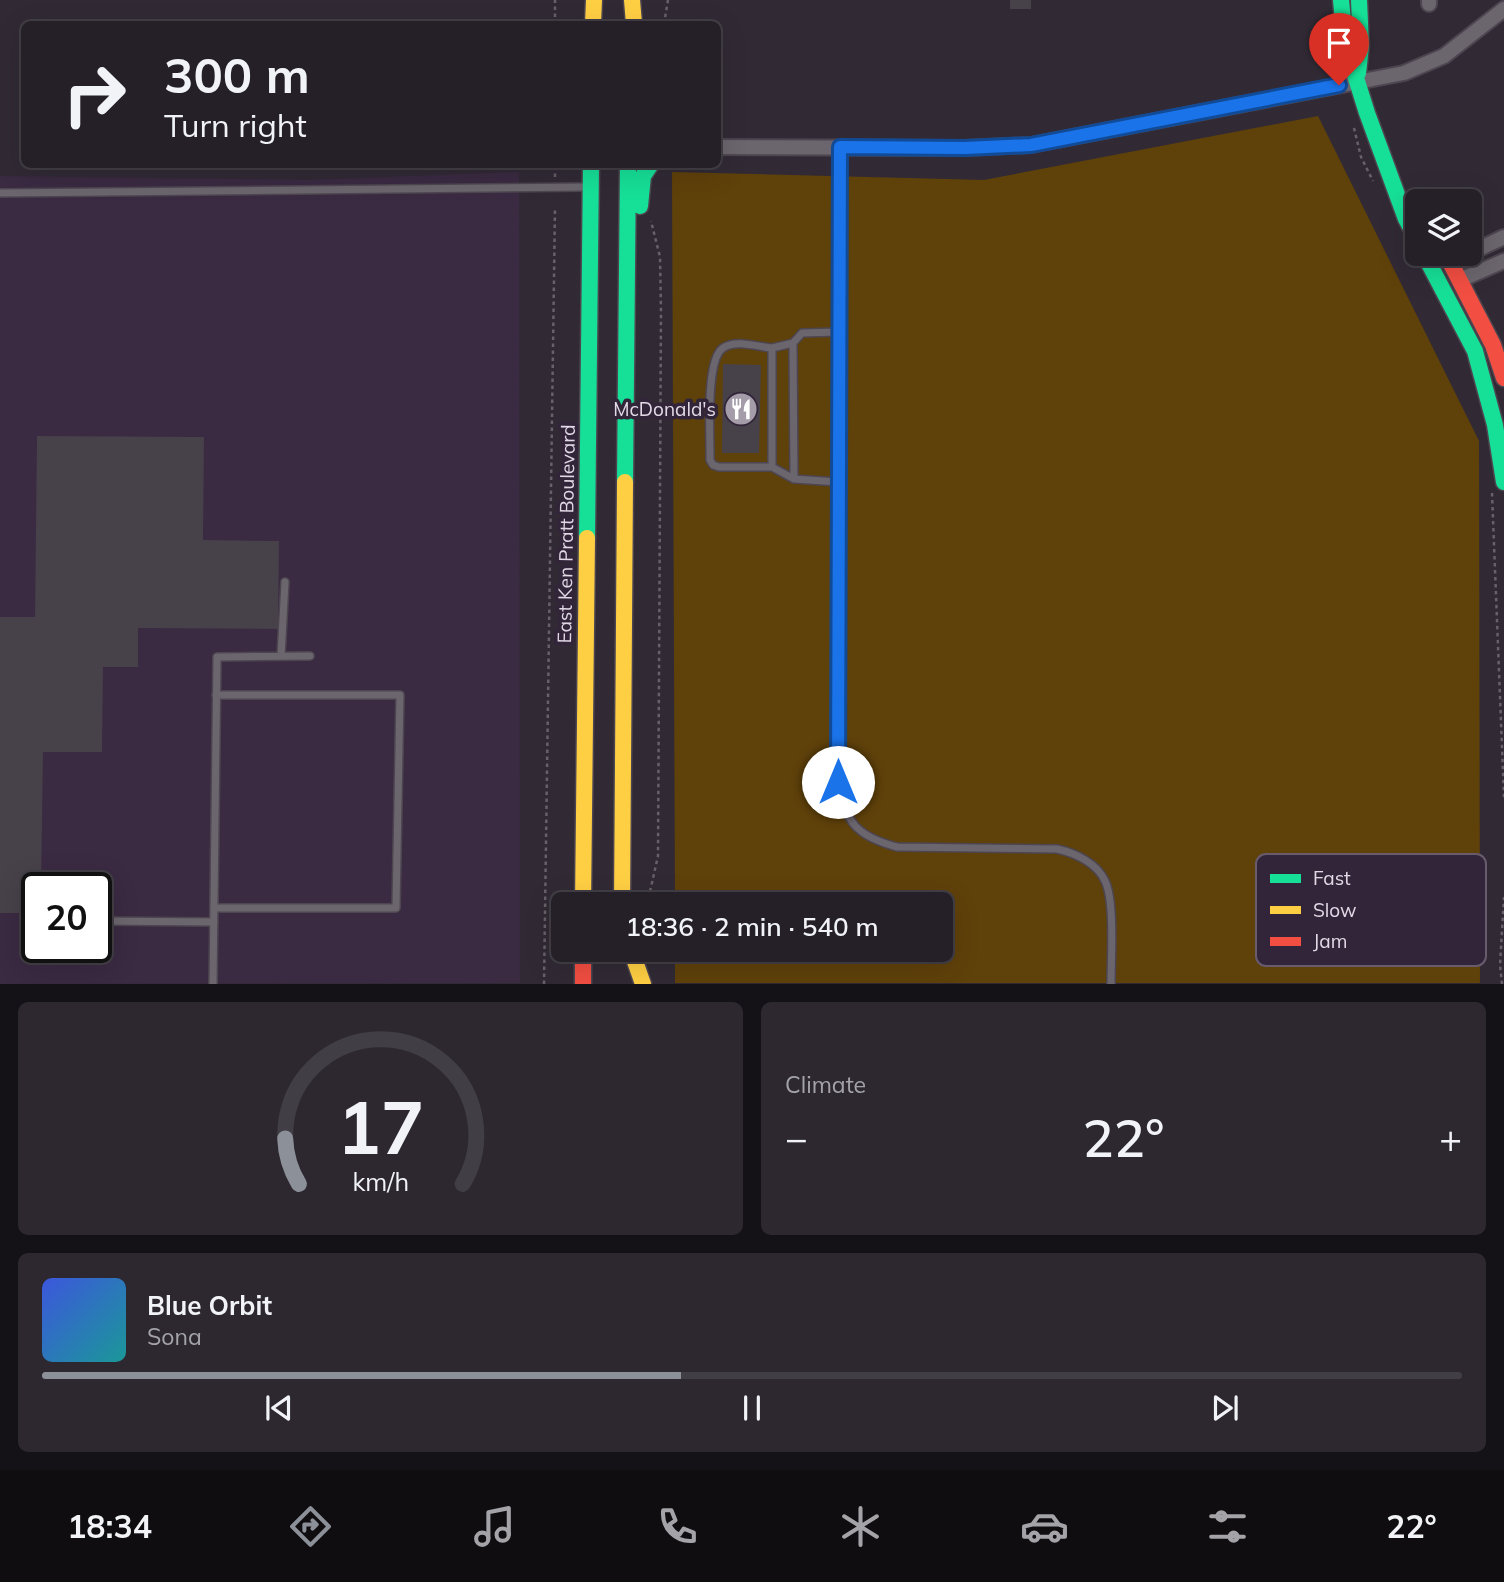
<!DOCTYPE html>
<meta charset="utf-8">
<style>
:root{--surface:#252028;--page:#2d2830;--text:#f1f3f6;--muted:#a3a3a8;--line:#423e45;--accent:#8c9099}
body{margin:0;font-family:Mulish,sans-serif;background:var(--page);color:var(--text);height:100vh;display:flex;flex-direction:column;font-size:26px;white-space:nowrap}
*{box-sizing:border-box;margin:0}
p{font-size:23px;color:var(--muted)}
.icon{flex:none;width:38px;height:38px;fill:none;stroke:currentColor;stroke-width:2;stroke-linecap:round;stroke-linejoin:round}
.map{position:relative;height:984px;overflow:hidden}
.drawer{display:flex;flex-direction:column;gap:18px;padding:18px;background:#141216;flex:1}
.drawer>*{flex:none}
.guide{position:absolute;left:21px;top:21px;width:700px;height:147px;border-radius:10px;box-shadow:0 7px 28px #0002,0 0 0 2px var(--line);background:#252028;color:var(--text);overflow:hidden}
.tools{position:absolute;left:1405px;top:189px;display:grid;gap:14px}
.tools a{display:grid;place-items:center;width:77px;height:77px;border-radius:10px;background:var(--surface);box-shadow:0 7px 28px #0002,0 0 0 2px var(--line);font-size:35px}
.speed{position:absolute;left:21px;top:872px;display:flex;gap:14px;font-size:35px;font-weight:700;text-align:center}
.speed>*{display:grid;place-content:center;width:91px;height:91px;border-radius:50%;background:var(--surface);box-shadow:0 7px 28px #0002,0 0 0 2px var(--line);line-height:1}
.speed .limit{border:4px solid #111;border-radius:10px;background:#fff;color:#111}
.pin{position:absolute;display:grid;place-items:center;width:60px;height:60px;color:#fff;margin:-72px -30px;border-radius:50% 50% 50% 0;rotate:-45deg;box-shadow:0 0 7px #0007}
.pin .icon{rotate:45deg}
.me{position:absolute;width:77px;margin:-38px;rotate:0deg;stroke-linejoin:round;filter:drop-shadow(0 0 5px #0008)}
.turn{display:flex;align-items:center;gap:24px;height:147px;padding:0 28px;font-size:32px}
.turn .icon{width:91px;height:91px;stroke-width:2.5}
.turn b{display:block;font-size:49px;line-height:60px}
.big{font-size:52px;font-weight:600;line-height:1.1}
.drawer .card{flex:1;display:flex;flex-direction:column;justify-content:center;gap:10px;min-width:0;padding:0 24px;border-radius:10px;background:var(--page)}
.drawer .dial{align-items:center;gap:0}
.dial svg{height:182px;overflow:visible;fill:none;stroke:var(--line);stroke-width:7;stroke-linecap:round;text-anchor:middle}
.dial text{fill:var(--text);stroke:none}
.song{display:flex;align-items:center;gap:21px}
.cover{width:84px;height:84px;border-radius:10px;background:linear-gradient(135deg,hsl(230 70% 55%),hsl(180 70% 35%))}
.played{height:7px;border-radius:4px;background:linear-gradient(90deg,var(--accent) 45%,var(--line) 45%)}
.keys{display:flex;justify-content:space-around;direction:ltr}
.heat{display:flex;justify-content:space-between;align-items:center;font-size:38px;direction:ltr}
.drawer .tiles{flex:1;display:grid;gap:18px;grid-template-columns:1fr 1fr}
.card:last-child{grid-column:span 2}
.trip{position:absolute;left:551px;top:892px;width:402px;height:70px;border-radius:10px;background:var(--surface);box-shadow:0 7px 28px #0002,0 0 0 2px var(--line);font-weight:600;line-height:70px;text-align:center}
.tabs{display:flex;height:112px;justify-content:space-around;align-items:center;background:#0f0d10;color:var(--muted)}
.tabs .icon{width:49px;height:49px}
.tabs .active{color:var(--accent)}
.tabs b{font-size:32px;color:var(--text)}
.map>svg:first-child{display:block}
.built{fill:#3a2a42;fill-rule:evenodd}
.green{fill:#5f410a}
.building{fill:#47414a}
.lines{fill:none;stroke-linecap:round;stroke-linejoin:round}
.lane-casing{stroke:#4d4650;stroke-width:10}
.street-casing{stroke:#4d4650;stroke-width:18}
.fast-casing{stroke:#4d4650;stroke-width:19}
.slow-casing{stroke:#4d4650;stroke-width:19}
.jam-casing{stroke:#4d4650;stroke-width:19}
.path{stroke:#676169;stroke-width:2.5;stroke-dasharray:3.5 3.5;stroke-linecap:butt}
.lane{stroke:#6b656e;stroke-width:7}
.street{stroke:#6b656e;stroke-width:14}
.fast{stroke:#16e098;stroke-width:16}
.slow{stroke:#ffcf43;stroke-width:16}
.jam{stroke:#f24e42;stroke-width:16}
.route-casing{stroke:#114b97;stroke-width:18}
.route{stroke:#1a73e8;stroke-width:12}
.labels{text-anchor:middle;stroke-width:7;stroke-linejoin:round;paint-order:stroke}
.poi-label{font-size:19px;fill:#e2d9e6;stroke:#322539;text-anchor:end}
.street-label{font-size:19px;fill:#e2d9e6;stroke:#322539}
.key{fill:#322539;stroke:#675b6d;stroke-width:2}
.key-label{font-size:19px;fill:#e2d9e6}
</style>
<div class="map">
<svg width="1504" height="984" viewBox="0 0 1504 984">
<rect width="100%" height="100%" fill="#312a35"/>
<path class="built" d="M519 172 520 983 0 984V176L309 180ZM37 887H96V947H37Z"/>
<path class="green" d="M1318 116 1479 441 1480 983H675V950H942V905H675L672 172 984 180Z"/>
<path class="building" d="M1010 0H1031V9H1010Z
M723 364 761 365 759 453H722Z
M37 436 204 437 203 540 279 541 278 629 138 628V667H103L102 752H43L41 887H37V913H0V617H35Z"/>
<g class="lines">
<defs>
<path id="lane" d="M840 148 838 782C846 823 856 836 897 847L1057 849C1075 853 1097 863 1105 881 1115 901 1111 959 1111 984
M0 193 586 187
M793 343 794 479
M772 467H719L713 465 710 460V451C710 430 706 359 723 348 736 339 758 347 772 348
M838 482 794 479 772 467V348L793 343 802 333 839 332
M281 656 285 582
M214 908H396L400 695H216
M96 921 214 922
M213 984 217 657 310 656"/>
<path id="street" d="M1429 0V4
M718 147 965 148 1031 145 1404 73 1444 56 1504 9
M1451 262 1504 237
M1460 280 1504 261"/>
<path id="fast" d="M1341 0 1345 43 1367 113 1406 219 1418 241
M1358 73 1361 46 1359 0
M640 206 643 176 651 164
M1424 254 1475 351 1495 425 1504 482
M625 482 628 164
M587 538 591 164"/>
<path id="slow" d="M632 0 634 24
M593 24 594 0
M583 905 587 538
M622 905 625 482
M631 950 643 984"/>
<path id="jam" d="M1446 254 1493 345 1504 378
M583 950V984"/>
</defs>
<use href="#lane" class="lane-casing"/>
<use href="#street" class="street-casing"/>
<use href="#fast" class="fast-casing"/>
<use href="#slow" class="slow-casing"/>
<use href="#jam" class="jam-casing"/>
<path class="path" d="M555 24V0
M664 24 668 0
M1354 128 1361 157 1373 181
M555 177V164
M1492 493 1504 798
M647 905 658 856 661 311 660 257 651 221
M544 984 555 207
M1502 984 1500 965 1504 897"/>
<use href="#lane" class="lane"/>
<use href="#street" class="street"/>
<use href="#fast" class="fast"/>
<use href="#slow" class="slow"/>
<use href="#jam" class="jam"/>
</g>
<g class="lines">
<defs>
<path id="route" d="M838 782 840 147 965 148 1031 145 1339 85"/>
</defs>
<use href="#route" class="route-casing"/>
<use href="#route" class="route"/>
</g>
<defs>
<symbol id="restaurant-disc" viewBox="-11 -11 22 22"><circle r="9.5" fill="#a49ca8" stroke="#322539"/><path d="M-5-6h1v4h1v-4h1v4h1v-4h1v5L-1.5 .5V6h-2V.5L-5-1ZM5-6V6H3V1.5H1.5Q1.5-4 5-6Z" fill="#fff"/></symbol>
</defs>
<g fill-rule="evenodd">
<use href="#restaurant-disc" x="722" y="390" width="38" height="38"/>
</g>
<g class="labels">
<g class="poi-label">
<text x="716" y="416">McDonald's</text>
</g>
<g class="street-label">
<text transform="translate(566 534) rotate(-89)" y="7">East Ken Pratt Boulevard</text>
</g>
</g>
<rect x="1256" y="854" width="230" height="112" rx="10" class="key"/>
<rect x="1270" y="874" width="31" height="9" fill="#16e098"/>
<rect x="1270" y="906" width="31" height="8" fill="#ffcf43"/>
<rect x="1270" y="937" width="31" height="9" fill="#f24e42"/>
<g class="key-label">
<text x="1313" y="885">Fast</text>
<text x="1313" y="917">Slow</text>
<text x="1313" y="948">Jam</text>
</g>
</svg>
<div class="tools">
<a><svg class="icon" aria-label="layers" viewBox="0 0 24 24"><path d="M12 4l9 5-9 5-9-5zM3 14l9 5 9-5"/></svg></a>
</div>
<div class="speed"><div class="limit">20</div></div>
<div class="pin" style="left:1339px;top:85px;background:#d93025"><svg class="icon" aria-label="arrive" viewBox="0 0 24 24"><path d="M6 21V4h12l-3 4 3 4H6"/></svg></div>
<svg class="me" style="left:838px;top:782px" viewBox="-20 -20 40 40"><circle r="19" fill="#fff"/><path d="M0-13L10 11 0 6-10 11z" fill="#1a73e8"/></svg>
<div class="trip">18:36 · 2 min · 540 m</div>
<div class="guide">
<div class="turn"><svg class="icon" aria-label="right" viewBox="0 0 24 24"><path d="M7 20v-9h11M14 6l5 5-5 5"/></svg><div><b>300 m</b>Turn right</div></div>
</div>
</div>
<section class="drawer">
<div class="tiles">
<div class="card dial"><svg viewBox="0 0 100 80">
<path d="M14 69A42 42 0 1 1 86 69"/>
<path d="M14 69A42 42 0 0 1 8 49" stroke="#8c9099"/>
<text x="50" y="56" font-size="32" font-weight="700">17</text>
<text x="50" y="72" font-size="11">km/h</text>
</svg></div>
<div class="card"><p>Climate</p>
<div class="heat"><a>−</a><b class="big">22°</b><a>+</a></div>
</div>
<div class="card">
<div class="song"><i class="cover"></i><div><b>Blue Orbit</b><p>Sona</p></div></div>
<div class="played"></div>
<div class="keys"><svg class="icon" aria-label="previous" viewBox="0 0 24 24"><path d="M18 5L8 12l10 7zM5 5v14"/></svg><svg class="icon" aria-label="pause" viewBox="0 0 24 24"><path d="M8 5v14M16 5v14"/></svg><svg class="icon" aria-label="next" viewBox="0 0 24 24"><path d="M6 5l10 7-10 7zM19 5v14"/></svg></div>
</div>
</div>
</section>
<nav class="tabs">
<b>18:34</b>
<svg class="icon active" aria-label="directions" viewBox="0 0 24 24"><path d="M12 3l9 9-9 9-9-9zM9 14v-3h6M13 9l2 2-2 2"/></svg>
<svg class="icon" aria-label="music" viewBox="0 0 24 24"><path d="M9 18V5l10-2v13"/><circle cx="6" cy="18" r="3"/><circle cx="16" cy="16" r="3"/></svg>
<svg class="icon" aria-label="phone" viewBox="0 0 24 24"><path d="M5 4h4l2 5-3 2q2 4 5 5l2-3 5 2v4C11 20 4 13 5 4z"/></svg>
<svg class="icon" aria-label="climate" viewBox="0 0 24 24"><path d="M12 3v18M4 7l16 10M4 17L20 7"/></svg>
<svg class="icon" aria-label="car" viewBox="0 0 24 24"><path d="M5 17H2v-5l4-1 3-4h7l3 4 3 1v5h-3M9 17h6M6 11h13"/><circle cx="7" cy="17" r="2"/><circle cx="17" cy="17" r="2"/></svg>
<svg class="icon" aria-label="filters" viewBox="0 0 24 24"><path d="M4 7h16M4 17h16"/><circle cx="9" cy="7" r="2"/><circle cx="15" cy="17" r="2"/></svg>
<b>22°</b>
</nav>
